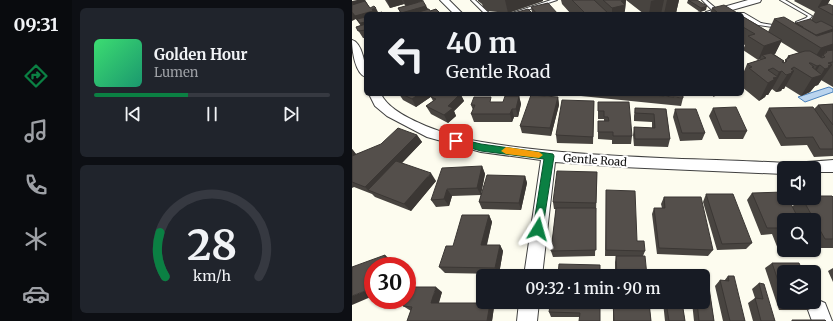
<!DOCTYPE html>
<meta charset="utf-8">
<style>
:root{--surface:#171b24;--page:#20242c;--text:#f1f3f6;--muted:#9ea1a6;--line:#363941;--accent:#0b8043}
body{margin:0;font-family:Merriweather,serif;background:var(--page);color:var(--text);height:100vh;display:flex;flex-direction:column;font-size:15px;white-space:nowrap}
*{box-sizing:border-box;margin:0}
p{font-size:13px;color:var(--muted)}
.icon{flex:none;width:22px;height:22px;fill:none;stroke:currentColor;stroke-width:2;stroke-linecap:round;stroke-linejoin:round}
.map{position:relative;flex:1;overflow:hidden}
.drawer{display:flex;flex-direction:column;gap:8px;padding:8px;background:#0d0f14;width:280px}
.drawer>*{flex:none}
.guide{position:absolute;left:12px;top:12px;width:380px;height:84px;border-radius:6px;box-shadow:0 1px 3px #0004;background:#171b24;color:var(--text);overflow:hidden}
.buttons{position:absolute;left:425px;top:161px;display:grid;gap:8px}
.buttons a{display:grid;place-items:center;width:44px;height:44px;border-radius:6px;background:var(--surface);box-shadow:0 1px 3px #0004;font-size:20px}
.speed{position:absolute;left:12px;top:257px;display:flex;gap:8px;font-size:20px;font-weight:700;text-align:center}
.speed>*{display:grid;place-content:center;width:52px;height:52px;border-radius:50%;background:var(--surface);box-shadow:0 1px 3px #0004;line-height:1}
.speed .limit{border:6px solid #d22;background:#fff;color:#111}
.pin{position:absolute;display:grid;place-items:center;width:34px;height:34px;color:#fff;margin:-17px;border-radius:8px;box-shadow:0 2px 6px #0006}
.me{position:absolute;width:44px;margin:-22px;rotate:8deg;stroke-linejoin:round;filter:drop-shadow(0 0 3px #0008)}
.turn{display:flex;align-items:center;gap:14px;height:84px;padding:0 16px;font-size:18px}
.turn .icon{width:52px;height:52px;stroke-width:2.5}
.turn b{display:block;font-size:28px;line-height:34px}
.drawer .widget{flex:1;display:flex;flex-direction:column;justify-content:center;gap:6px;min-width:0;padding:0 14px;border-radius:6px;background:var(--page)}
.drawer .dial{align-items:center;gap:0}
.dial svg{height:104px;overflow:visible;fill:none;stroke:var(--line);stroke-width:7;stroke-linecap:round;text-anchor:middle}
.dial text{fill:var(--text);stroke:none}
.song{display:flex;align-items:center;gap:12px}
.cover{width:48px;height:48px;border-radius:6px;background:linear-gradient(135deg,hsl(140 70% 55%),hsl(160 70% 35%))}
.played{height:4px;border-radius:2px;background:linear-gradient(90deg,var(--accent) 40%,var(--line) 40%)}
.keys{display:flex;justify-content:space-around;direction:ltr}
.trip{position:absolute;left:124px;top:269px;width:234px;height:40px;border-radius:6px;background:var(--surface);box-shadow:0 1px 3px #0004;font-weight:600;line-height:40px;text-align:center}
main{display:flex;flex:1;min-height:0}
.tabs{display:flex;flex-direction:column;width:72px;justify-content:space-around;align-items:center;background:#090b0e;color:var(--muted)}
.tabs .icon{width:28px;height:28px}
.tabs .active{color:var(--accent)}
.tabs b{font-size:18px;color:var(--text)}
.map>svg:first-child{display:block}
.water{fill:#bad4ee;stroke:#4a81bc}
.lines{fill:none;stroke-linecap:round;stroke-linejoin:round}
.service-casing{stroke:#404040;stroke-width:2}
.minor-casing{stroke:#404040;stroke-width:2}
.service{fill:#fff;fill-rule:evenodd}
.minor{fill:#fff;fill-rule:evenodd}
.wall{fill:#484440;fill-rule:evenodd}
.shaded-wall{fill:#3b3734}
.building{fill:#544f4b;stroke:#3b3734}
.route{fill:#0b8043;stroke:#07532c}
.slow{fill:#f59e0b}
.labels{text-anchor:middle;stroke-width:4;stroke-linejoin:round;paint-order:stroke}
.street-label{font-size:11px;fill:#0d0d0d;stroke:#fff}
</style>
<main>
<nav class="tabs">
<b>09:31</b>
<svg class="icon active" aria-label="directions" viewBox="0 0 24 24"><path d="M12 3l9 9-9 9-9-9zM9 14v-3h6M13 9l2 2-2 2"/></svg>
<svg class="icon" aria-label="music" viewBox="0 0 24 24"><path d="M9 18V5l10-2v13"/><circle cx="6" cy="18" r="3"/><circle cx="16" cy="16" r="3"/></svg>
<svg class="icon" aria-label="phone" viewBox="0 0 24 24"><path d="M5 4h4l2 5-3 2q2 4 5 5l2-3 5 2v4C11 20 4 13 5 4z"/></svg>
<svg class="icon" aria-label="climate" viewBox="0 0 24 24"><path d="M12 3v18M4 7l16 10M4 17L20 7"/></svg>
<svg class="icon" aria-label="car" viewBox="0 0 24 24"><path d="M5 17H2v-5l4-1 3-4h7l3 4 3 1v5h-3M9 17h6M6 11h13"/><circle cx="7" cy="17" r="2"/><circle cx="17" cy="17" r="2"/></svg>
</nav>
<section class="drawer">
<div class="widget">
<div class="song"><i class="cover"></i><div><b>Golden Hour</b><p>Lumen</p></div></div>
<div class="played"></div>
<div class="keys"><svg class="icon" aria-label="previous" viewBox="0 0 24 24"><path d="M18 5L8 12l10 7zM5 5v14"/></svg><svg class="icon" aria-label="pause" viewBox="0 0 24 24"><path d="M8 5v14M16 5v14"/></svg><svg class="icon" aria-label="next" viewBox="0 0 24 24"><path d="M6 5l10 7-10 7zM19 5v14"/></svg></div>
</div>
<div class="widget dial"><svg viewBox="0 0 100 80">
<path d="M14 69A42 42 0 1 1 86 69"/>
<path d="M14 69A42 42 0 0 1 10 35" stroke="#0b8043"/>
<text x="50" y="56" font-size="32" font-weight="700">28</text>
<text x="50" y="72" font-size="11">km/h</text>
</svg></div>
</section>
<div class="map">
<svg width="481" height="321" viewBox="0 0 481 321">
<rect width="100%" height="100%" fill="#fdfcef"/>
<path class="water" d="M477 87 481 89V92L453 102 446 97Z"/>
<g class="lines">
<defs>
<path id="service" d="M119 0H123L138 14H133Z
M199 0H205L163 14H157Z
M350 0H354L367 11V13H363Z
M428 0H433L460 16C457 21 450 24 444 24V22L454 18 456 16Z
M388 13H392L409 23 427 26 429 27 427 28 406 25 390 16V14H388Z"/>
<path id="minor" d="M88 0H97L111 14H102Z
M396 0H409L408 2 366 14H353L354 12Z
M0 40C11 43 14 68 14 77 3 74 0 50 0 40Z
M17 94H29C40 119 104 138 130 142 196 153 263 156 330 159 364 160 398 161 433 163 448 163 465 161 481 160V172H462V168H432V174L270 167 203 162 190 276H172L189 160 129 152 75 137 35 116 23 106Z
M466 300 473 303 480 321H460L456 310 459 303Z
M167 302H187L185 321H165Z"/>
</defs>
<use href="#service" class="service-casing"/>
<use href="#minor" class="minor-casing"/>
<use href="#service" class="service"/>
<use href="#minor" class="minor"/>
</g>
<path class="wall" d="M13 0 18 8 26 13 14 14V38H11L4 27 9 25 4 19Z
M33 0H72L65 3 74 6 76 9 78 11 84 9 89 14H49L46 8 54 6 52 4 38 8Z
M126 0H191V1L156 13 135 11 131 7 130 4 126 1Z
M209 0H274L273 10 272 14H219L210 4Z
M274 0H327L324 13 319 14H292Z
M336 0H345L354 10 348 12 335 3Z
M443 0H478L475 5 481 6V87L469 80 466 85 463 86 458 92 449 96 433 86 432 89H430L429 91 424 92 420 89 419 90 416 95H414L413 97 407 101 390 87V76L395 64 407 60 408 59 406 60 391 50 393 45 390 44V16L416 32 422 19 444 24V23L459 20 463 12 442 1ZM429 42 447 53 436 56 432 63V61L422 54H423Z
M179 7 206 14H158L180 13Z
M360 8 387 14 358 13Z
M47 94H83L64 107 51 100Z
M209 94H292L331 98 329 106Z
M109 95 112 101 102 111 104 116 96 123 79 114 74 106 81 101 79 97Z
M167 96 169 104 166 117H162L160 122H122L119 114 121 110 119 105 140 102H151Z
M206 97 207 105 199 136 170 133 168 126Z
M242 101 241 144 205 143 204 135Z
M246 102 280 136 279 144H260V140L246 139V121H252V119H246Z
M481 104V156L462 157 455 145 429 146 413 116 417 108 462 109 466 105Z
M283 108 314 109 318 139 316 147 282 146 281 135 282 127 300 128V122L282 121V116Z
M361 108 395 131 391 139H367L357 116Z
M323 109 353 133 350 140 328 141 321 117Z
M65 135 70 142 50 163 84 181 59 211 23 197 20 194 2 187 0 188V149L4 154Z
M130 166 133 174 129 193 173 176 175 183 169 210 130 209 127 202 129 195 100 196 97 206 84 207 79 200Z
M245 172 243 256 201 257 199 251 204 209H202L201 202Z
M254 190 285 241 293 251 291 256 295 276H263V262L264 256H253Z
M400 193 440 207 448 198H462L481 197V248H462V220H432V249H426L420 234 409 235 395 200Z
M354 194 400 243 394 249 365 250 351 202Z
M312 197 361 250 356 256 305 254 300 214 302 208H310L309 204Z
M137 215 140 222 135 245H148L151 251 147 274 93 273 87 267 101 246Z
M420 263 432 272V302H462L465 306 456 310H427L413 268Z
M481 268V282L476 271Z
M347 273 355 274 362 321H342L340 302H351V276H345Z
M376 276 393 321H371L363 286 368 280 372 281Z
M407 283 423 321H401L396 303 403 298 400 289Z
M90 292 87 303 142 307 140 321H55L59 311 51 306Z
M248 302 227 317H199L197 312 211 307Z
M261 302H297L299 321H261Z
M311 302H330L333 321H313Z"/>
<path class="shaded-wall" d="M5 0H13L16 6 0 9V1Z
M35 0H50L52 4 38 8Z
M51 0H72L54 7Z
M153 0H191V1L156 13Z
M273 0H274L273 10 272 14H260V8L269 1Z
M303 0H312L309 14H297L299 1Z
M315 0H327L324 13 319 14H312Z
M470 0H478L472 10 466 7Z
M74 6 78 13 50 14 49 13Z
M355 6 354 10 348 12 349 8Z
M24 8 27 14H14V32L13 30H12L4 19 0 21V12L20 9Z
M481 29V32L457 37Z
M430 40 423 54 413 58 410 55 408 59 406 60 412 46Z
M481 44V55L474 51 468 59 460 62 469 48Z
M480 62 477 66 480 65 466 85 463 86 458 92 449 96 460 78 469 75 476 63Z
M468 65 460 78 458 77 465 66Z
M442 67 439 72 442 71 432 89H430L429 91 424 92 439 69Z
M430 71 420 89 419 90 416 95H414L413 97 407 101 416 83 421 78H424L427 72Z
M67 94H83L64 107 60 99Z
M105 94H110L109 95 112 101 102 111 104 116 96 123 92 115 96 106Z
M362 94H368L361 97Z
M167 96 169 104 166 117 164 109Z
M206 97 207 105 199 136 198 128Z
M160 109 162 117 160 122 158 114Z
M65 135 70 142 22 192 16 190 20 194 13 187Z
M0 149 4 154 7 164 0 156Z
M130 166 133 174 129 195 125 188Z
M79 173 84 181 59 211 52 204Z
M173 176 175 183 169 210 167 203Z
M95 189 100 196 97 206 92 199Z
M137 215 140 222 133 251 129 245Z
M148 245 151 251 147 274 143 268Z
M33 255 40 261V266H33Z
M84 287 90 292 85 308 79 303Z
M21 288V296L0 305V296Z
M138 303 142 307 140 321H135Z"/>
<path class="building" d="M220 0H242L257 14H234Z
M251 0H273L269 1 273 5 260 8Z
M336 0H345L355 6 349 8Z
M13 1 18 8 22 6 24 8 20 9 21 11 3 16 0 12V5Z
M71 1 74 6 49 13 46 8Z
M196 3 206 14H185L179 7Z
M477 4 481 6V15L466 7Z
M372 5 387 14H357L365 12 360 8Z
M77 9 78 11 84 9 89 14H60Z
M176 9 181 14H158Z
M30 12 31 14H23Z
M347 12 350 14H340Z
M390 16 430 40 412 46 396 36 403 34 391 27H390Z
M14 17V22L8 23 5 19Z
M432 17 465 36 481 31V44L469 48 422 19Z
M458 19 464 23 469 21 481 27V29L464 35 450 27H451L444 23Z
M14 24V30L6 31 4 27Z
M481 50V62H480L476 63 480 65 476 66 478 67 473 69 468 65 465 66 459 63H457L462 67H460L470 75 460 78 442 67 439 69 442 71 439 72 440 73 434 75 430 71 427 72 421 68 416 70 426 77 421 78 423 79 416 83 397 68 400 67 395 64 414 58 410 55 419 53 432 61 430 62 432 63 435 61 433 60 438 57 436 56 453 51H458L470 58 473 57 471 55 475 52 474 51Z
M50 94H67L60 99Z
M83 94H108L96 106 101 108 92 115 74 106 84 99 79 97Z
M292 94H331V98Z
M179 95 206 97 198 128 168 126Z
M153 96H167L164 109H160L158 114H119L123 105H119L122 97H139L138 102H151Z
M210 100 242 101 241 137 204 135Z
M246 102H277L280 136H261V132H246V121H257L256 117H252V111H246Z
M481 104V125L466 105Z
M384 107 395 131H370L361 108Z
M461 107 481 136V149H468L461 137 434 138 417 108Z
M283 108 314 109 318 139H283L282 127 303 128 302 114 283 113Z
M323 109H344L353 133H330Z
M46 128 65 135 13 187 0 182V156L29 144Z
M44 161 79 173 52 204 16 190Z
M130 166 125 188 95 189 92 199 79 200 90 168Z
M205 171 245 172 244 203 201 202Z
M135 175 173 176 167 203 127 202Z
M254 190 283 191 285 241H292L293 251 254 250Z
M432 192V198H436L447 220H432V240L427 228H415L400 193Z
M354 194H381L400 243 370 244Z
M462 196H480L481 197V239H473L450 198H462Z
M312 197H349L361 250 307 248 302 208H313Z
M204 208H244V250L199 251Z
M110 215H137L129 245H148L143 268 87 267 94 246H101Z
M33 255V266H21V288L0 296V267Z
M264 256H293L295 276H265Z
M420 263H447L451 272H432V298Z
M207 264 248 265V276H206Z
M317 273H325L326 276H317Z
M347 273 355 274 362 321H347L345 302H351V276H347Z
M376 276H382L393 321H378L368 280 377 281Z
M407 283 412 284 423 321H409L403 298 411 299Z
M58 287H84L79 303H138L135 321H55L60 307 51 306 53 300H55V294Z
M462 299 465 306 435 305 433 302H462Z
M211 302H248V321H227L228 313 197 312 198 306 211 307Z
M261 302H297L299 321H262Z
M314 302H330L333 321H317Z
M440 320H473L474 321H440Z"/>
<path class="route" d="M101 138H104L129 144 201 154 202 156 190 233 186 234 183 233 181 229 192 159 129 151 101 143 100 141Z"/>
<path class="slow" d="M154 147 187 152 191 155 187 158 154 154 149 151Z"/>
<g class="labels">
<g class="street-label">
<text transform="translate(243 160) rotate(4)" y="4">Gentle Road</text>
</g>
</g>
</svg>
<div class="buttons">
<a><svg class="icon" aria-label="sound" viewBox="0 0 24 24"><path d="M4 9h4l5-4v14l-5-4H4zM17 9q2 3 0 6"/></svg></a>
<a><svg class="icon" aria-label="search" viewBox="0 0 24 24"><circle cx="10" cy="10" r="6"/><path d="M15 15l6 6"/></svg></a>
<a><svg class="icon" aria-label="layers" viewBox="0 0 24 24"><path d="M12 4l9 5-9 5-9-5zM3 14l9 5 9-5"/></svg></a>
</div>
<div class="speed"><div class="limit">30</div></div>
<div class="pin" style="left:104px;top:141px;background:#d93025"><svg class="icon" aria-label="arrive" viewBox="0 0 24 24"><path d="M6 21V4h12l-3 4 3 4H6"/></svg></div>
<svg class="me" style="left:186px;top:229px" viewBox="-20 -20 40 40"><path d="M0-17L14 15 0 8-14 15z" fill="#0b8043" stroke="#fff" stroke-width="4"/></svg>
<div class="trip">09:32 · 1 min · 90 m</div>
<div class="guide">
<div class="turn"><svg class="icon" aria-label="left" viewBox="0 0 24 24"><path d="M17 20v-9H6M10 6l-5 5 5 5"/></svg><div><b>40 m</b>Gentle Road</div></div>
</div>
</div>
</main>
